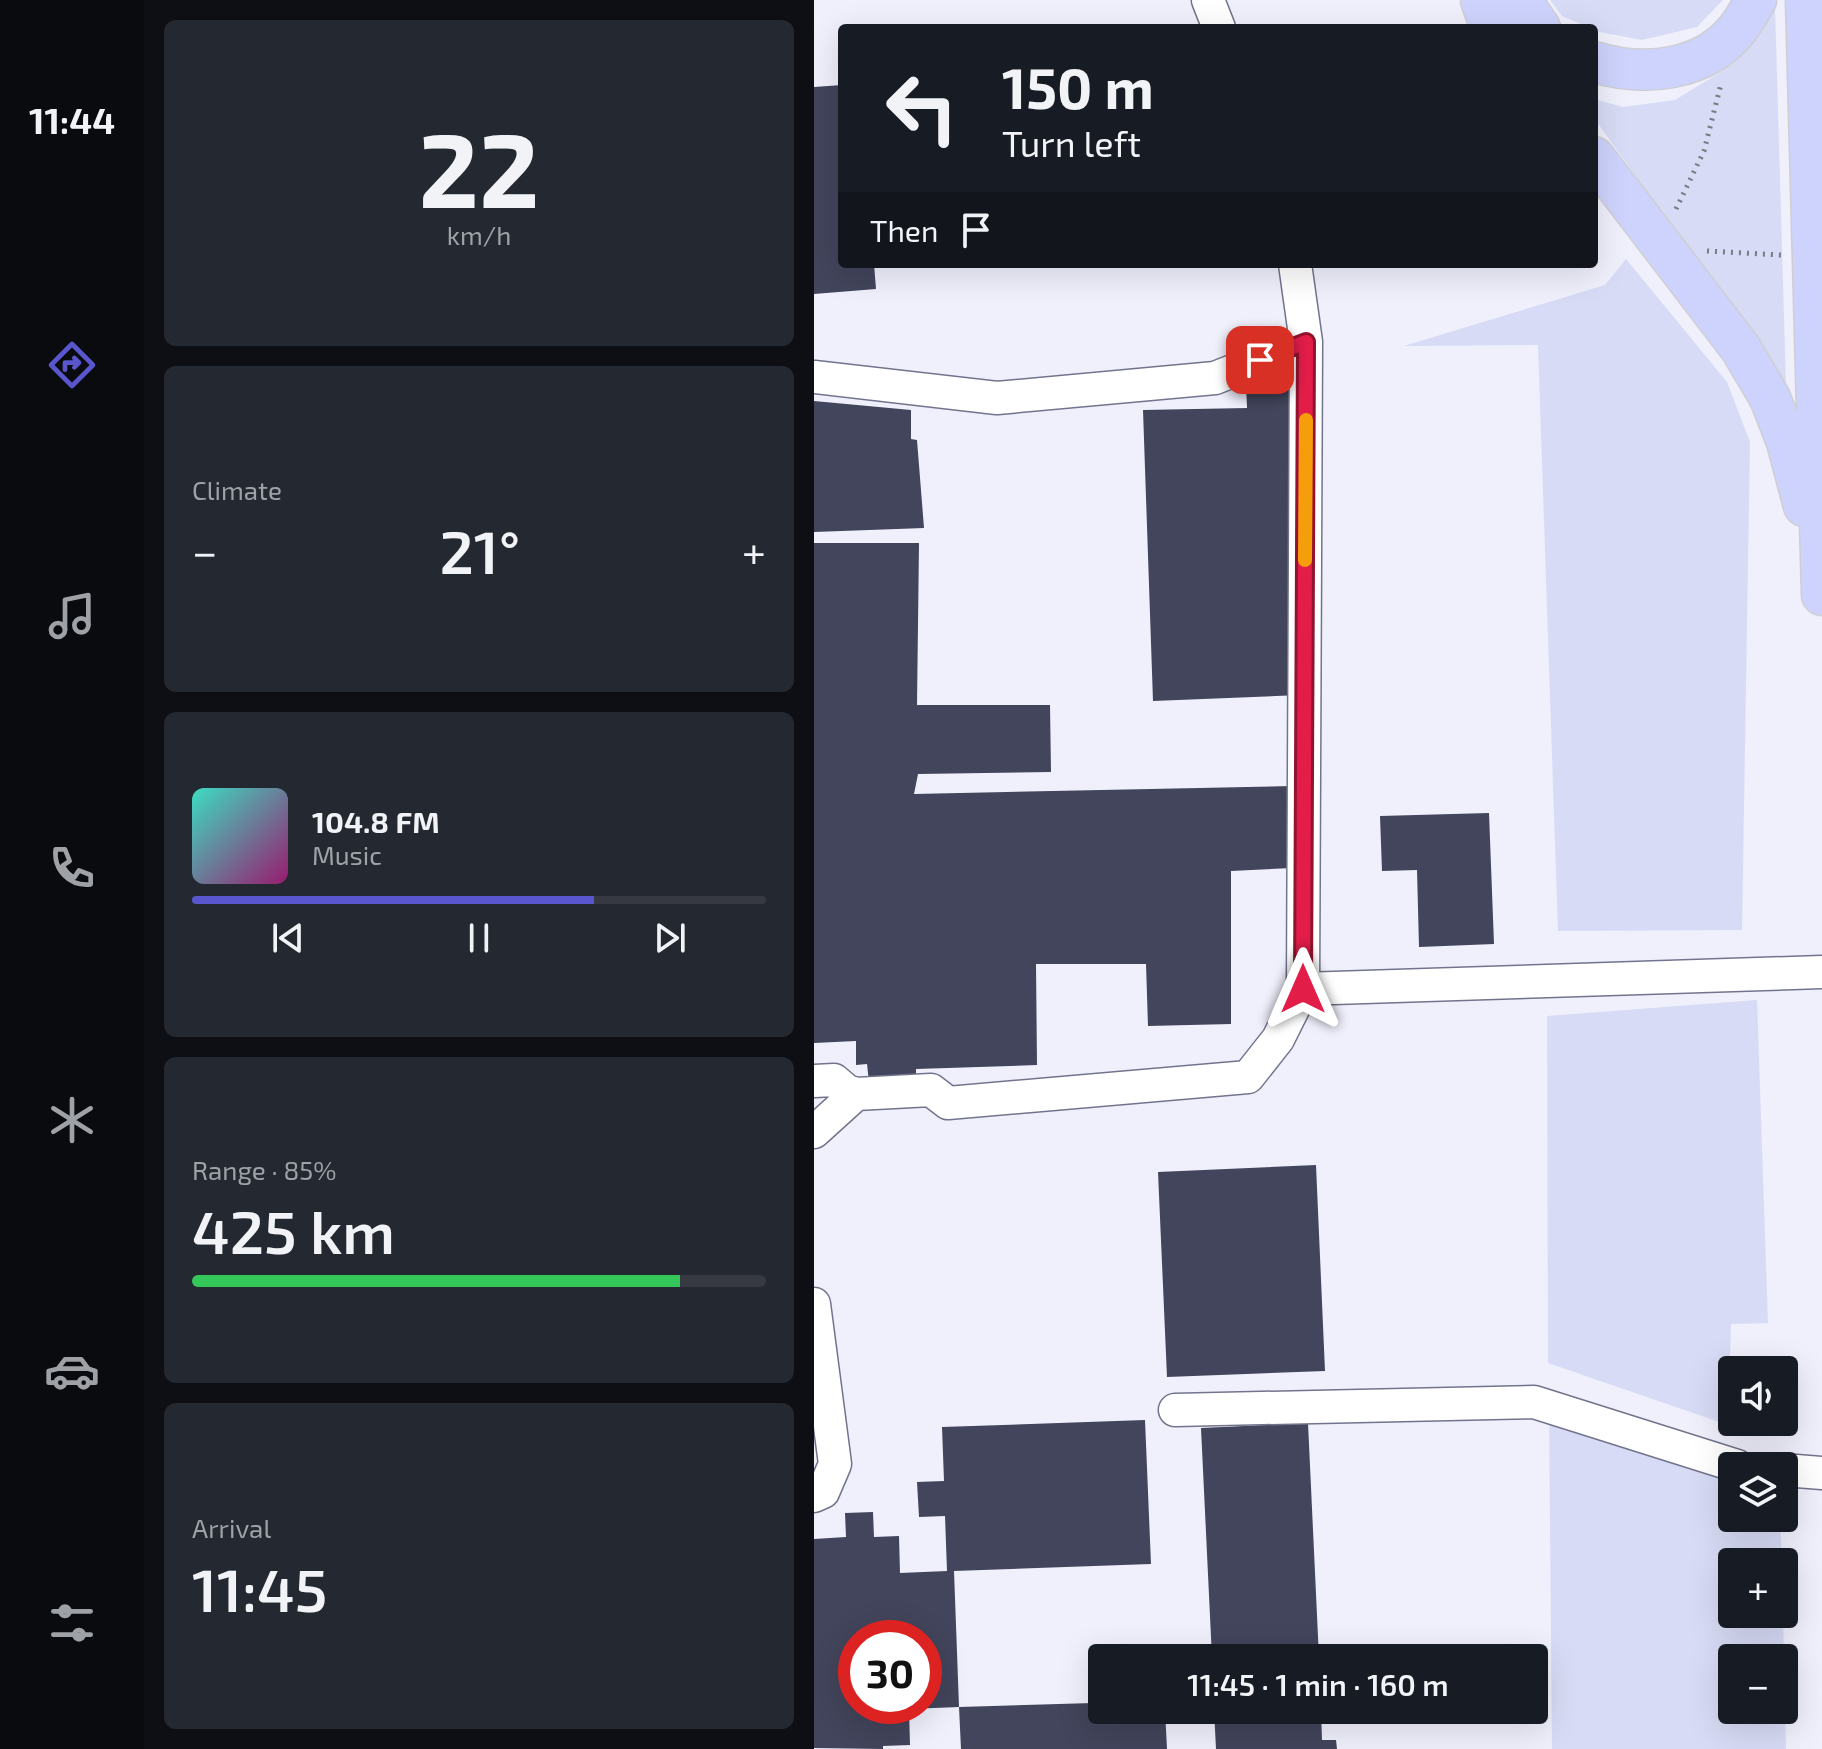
<!DOCTYPE html>
<meta charset="utf-8">
<style>
:root{--surface:#171b24;--page:#242831;--text:#f1f3f6;--muted:#9ea1a6;--line:#363941;--accent:#5a56ce}
body{margin:0;font-family:"Exo 2",sans-serif;background:var(--page);color:var(--text);height:100vh;display:flex;flex-direction:column;font-size:30px;white-space:nowrap}
*{box-sizing:border-box;margin:0}
p{font-size:26px;color:var(--muted)}
.icon{flex:none;width:44px;height:44px;fill:none;stroke:currentColor;stroke-width:2;stroke-linecap:round;stroke-linejoin:round}
.map{position:relative;flex:1;overflow:hidden}
.panel{display:flex;flex-direction:column;gap:20px;padding:20px;background:#0d0f14;width:670px}
.panel>*{flex:none}
.banner{position:absolute;left:24px;top:24px;width:760px;height:244px;border-radius:8px;box-shadow:0 8px 32px #0002;background:#171b24;color:var(--text);overflow:hidden}
.tools{position:absolute;left:904px;top:1356px;display:grid;gap:16px}
.tools a{display:grid;place-items:center;width:80px;height:80px;border-radius:8px;background:var(--surface);box-shadow:0 8px 32px #0002;font-size:40px}
.speed{position:absolute;left:24px;top:1620px;display:flex;gap:16px;font-size:40px;font-weight:700;text-align:center}
.speed>*{display:grid;place-content:center;width:104px;height:104px;border-radius:50%;background:var(--surface);box-shadow:0 8px 32px #0002;line-height:1}
.speed .limit{border:12px solid #d22;background:#fff;color:#111}
.pin{position:absolute;display:grid;place-items:center;width:68px;height:68px;color:#fff;margin:-34px;border-radius:16px;box-shadow:0 4px 12px #0006}
.me{position:absolute;width:88px;margin:-44px;rotate:0deg;stroke-linejoin:round;filter:drop-shadow(0 0 6px #0008)}
.turn{display:flex;align-items:center;gap:28px;height:168px;padding:0 32px;font-size:36px}
.turn .icon{width:104px;height:104px;stroke-width:2.5}
.turn b{display:block;font-size:56px;line-height:68px}
.then{display:flex;align-items:center;height:76px;padding:0 32px;background:#0003;gap:16px;font-size:30px}
.big{font-size:60px;font-weight:600;line-height:1.1}
.panel .card{flex:1;display:flex;flex-direction:column;justify-content:center;gap:12px;min-width:0;padding:0 28px;border-radius:12px;background:var(--page)}
.panel .dial{align-items:center;gap:0}
.dial b{font-size:104px;line-height:1}
.song{display:flex;align-items:center;gap:24px}
.cover{width:96px;height:96px;border-radius:12px;background:linear-gradient(135deg,hsl(170 70% 55%),hsl(320 70% 35%))}
.played{height:8px;border-radius:4px;background:linear-gradient(90deg,var(--accent) 70%,var(--line) 70%)}
.keys{display:flex;justify-content:space-around;direction:ltr}
.heat{display:flex;justify-content:space-between;align-items:center;font-size:44px;direction:ltr}
.charge{height:12px;border-radius:6px;background:linear-gradient(90deg,#34c759 85%,var(--line) 0)}
.trip{position:absolute;left:274px;top:1644px;width:460px;height:80px;border-radius:8px;background:var(--surface);box-shadow:0 8px 32px #0002;font-weight:600;line-height:80px;text-align:center}
main{display:flex;flex:1;min-height:0}
.menu{display:flex;flex-direction:column;width:144px;justify-content:space-around;align-items:center;background:#090b0e;color:var(--muted)}
.menu .icon{width:56px;height:56px}
.menu .current{color:var(--accent)}
.menu b{font-size:36px;color:var(--text)}
.map>svg:first-child{display:block}
.green{fill:#d7dbf5}
.building{fill:#42455b;fill-rule:evenodd}
.lines{fill:none;stroke-linecap:round;stroke-linejoin:round}
.minor-casing{stroke:#72748d;stroke-width:35}
.major-casing{stroke:#cfcfd1;stroke-width:43}
.path{stroke:#797a85;stroke-width:5;stroke-dasharray:2 6;stroke-linecap:butt}
.minor{stroke:#fff;stroke-width:32}
.major{stroke:#ced3fd;stroke-width:40}
.route-casing{stroke:#92132f;stroke-width:20}
.route{stroke:#e11d48;stroke-width:14}
.slow{stroke:#f59e0b;stroke-width:14}
</style>
<main>
<nav class="menu">
<b>11:44</b>
<svg class="icon current" aria-label="directions" viewBox="0 0 24 24"><path d="M12 3l9 9-9 9-9-9zM9 14v-3h6M13 9l2 2-2 2"/></svg>
<svg class="icon" aria-label="music" viewBox="0 0 24 24"><path d="M9 18V5l10-2v13"/><circle cx="6" cy="18" r="3"/><circle cx="16" cy="16" r="3"/></svg>
<svg class="icon" aria-label="phone" viewBox="0 0 24 24"><path d="M5 4h4l2 5-3 2q2 4 5 5l2-3 5 2v4C11 20 4 13 5 4z"/></svg>
<svg class="icon" aria-label="climate" viewBox="0 0 24 24"><path d="M12 3v18M4 7l16 10M4 17L20 7"/></svg>
<svg class="icon" aria-label="car" viewBox="0 0 24 24"><path d="M5 17H2v-5l4-1 3-4h7l3 4 3 1v5h-3M9 17h6M6 11h13"/><circle cx="7" cy="17" r="2"/><circle cx="17" cy="17" r="2"/></svg>
<svg class="icon" aria-label="filters" viewBox="0 0 24 24"><path d="M4 7h16M4 17h16"/><circle cx="9" cy="7" r="2"/><circle cx="15" cy="17" r="2"/></svg>
</nav>
<section class="panel">
<div class="card dial"><b>22</b><p>km/h</p></div>
<div class="card"><p>Climate</p>
<div class="heat"><a>−</a><b class="big">21°</b><a>+</a></div>
</div>
<div class="card">
<div class="song"><i class="cover"></i><div><b>104.8 FM</b><p>Music</p></div></div>
<div class="played"></div>
<div class="keys"><svg class="icon" aria-label="previous" viewBox="0 0 24 24"><path d="M18 5L8 12l10 7zM5 5v14"/></svg><svg class="icon" aria-label="pause" viewBox="0 0 24 24"><path d="M8 5v14M16 5v14"/></svg><svg class="icon" aria-label="next" viewBox="0 0 24 24"><path d="M6 5l10 7-10 7zM19 5v14"/></svg></div>
</div>
<div class="card"><p>Range · 85%</p><b class="big">425 km</b><div class="charge"></div></div>
<div class="card"><p>Arrival</p><b class="big">11:45</b></div>
</section>
<div class="map">
<svg width="1008" height="1749" viewBox="0 0 1008 1749">
<rect width="100%" height="100%" fill="#eff0fc"/>
<path class="green" d="M736 0H909L883 27 828 40 786 32 748 16Z
M961 7 972 387 780 118V99L809 107 861 100 910 70Z
M812 259 913 382 936 442 928 930 744 931 724 345 590 346 791 285Z
M943 1000 954 1323 917 1324 914 1425 734 1363 733 1016Z
M735 1410 918 1472V1518H966L968 1562H918V1614H969L970 1658H918V1710H970V1660L972 1749H738Z"/>
<path class="building" d="M28 85V264H60L62 289 0 294V87Z
M432 384H475L486 695 339 701 329 410 433 408Z
M0 401 97 410V439L103 440 110 528 0 532Z
M0 543H105L103 705H236L237 772 104 774 100 794 478 786V868L417 871V1024L334 1026 332 964H222L223 1065 102 1069V1081L55 1082 53 1064 42 1065V1041L0 1043Z
M675 813 680 944 605 947 603 870 568 871 566 816Z
M502 1165 511 1371 353 1377 344 1172Z
M331 1420 337 1564 140 1571 145 1707 279 1703V1688L288 1687V1710H351L353 1749H147L145 1707 95 1709 96 1745 69 1746V1749L0 1748V1539L32 1537 31 1513 59 1512 60 1537 85 1536 86 1573 133 1571 131 1516 105 1517 103 1482 130 1481 128 1427ZM42 1638H110V1706H42Z
M494 1423 505 1658H398L387 1428Z
M400 1710H507L508 1740H522L523 1749H402Z"/>
<g class="lines">
<defs>
<path id="minor" d="M394 0 405 28
M481 264 492 342 489 989
M0 377 183 398 401 378 492 342
M0 1081 20 1080 33 1091 42 1094 117 1090 134 1103 434 1077 464 1039 489 989 1008 972
M0 1132 42 1094
M0 1304 21 1464 9 1492 0 1496
M361 1410 720 1402 923 1466
M970 1470 1008 1473"/>
<path id="major" d="M667 0 673 17 681 28
M707 0 726 28
M992 0 1008 595
M780 62C830 77 891 72 925 27 931 19 936 9 942 0
M780 157 927 349 956 398 973 442 990 506"/>
</defs>
<use href="#minor" class="minor-casing"/>
<use href="#major" class="major-casing"/>
<path class="path" d="M862 209 890 151 907 84
M893 251 967 255"/>
<use href="#minor" class="minor"/>
<use href="#major" class="major"/>
</g>
<g class="lines">
<defs>
<path id="route" d="M446 360 492 342 489 989"/>
</defs>
<use href="#route" class="route-casing"/>
<use href="#route" class="route"/>
<path class="slow" d="M491 560 492 420"/>
</g>
</svg>
<div class="tools">
<a><svg class="icon" aria-label="sound" viewBox="0 0 24 24"><path d="M4 9h4l5-4v14l-5-4H4zM17 9q2 3 0 6"/></svg></a>
<a><svg class="icon" aria-label="layers" viewBox="0 0 24 24"><path d="M12 4l9 5-9 5-9-5zM3 14l9 5 9-5"/></svg></a>
<a>+</a>
<a>−</a>
</div>
<div class="speed"><div class="limit">30</div></div>
<div class="pin" style="left:446px;top:360px;background:#d93025"><svg class="icon" aria-label="arrive" viewBox="0 0 24 24"><path d="M6 21V4h12l-3 4 3 4H6"/></svg></div>
<svg class="me" style="left:489px;top:989px" viewBox="-20 -20 40 40"><path d="M0-17L14 15 0 8-14 15z" fill="#e11d48" stroke="#fff" stroke-width="4"/></svg>
<div class="trip">11:45 · 1 min · 160 m</div>
<div class="banner">
<div class="turn"><svg class="icon" aria-label="left" viewBox="0 0 24 24"><path d="M17 20v-9H6M10 6l-5 5 5 5"/></svg><div><b>150 m</b>Turn left</div></div>
<div class="then">Then<svg class="icon" aria-label="arrive" viewBox="0 0 24 24"><path d="M6 21V4h12l-3 4 3 4H6"/></svg></div>
</div>
</div>
</main>
